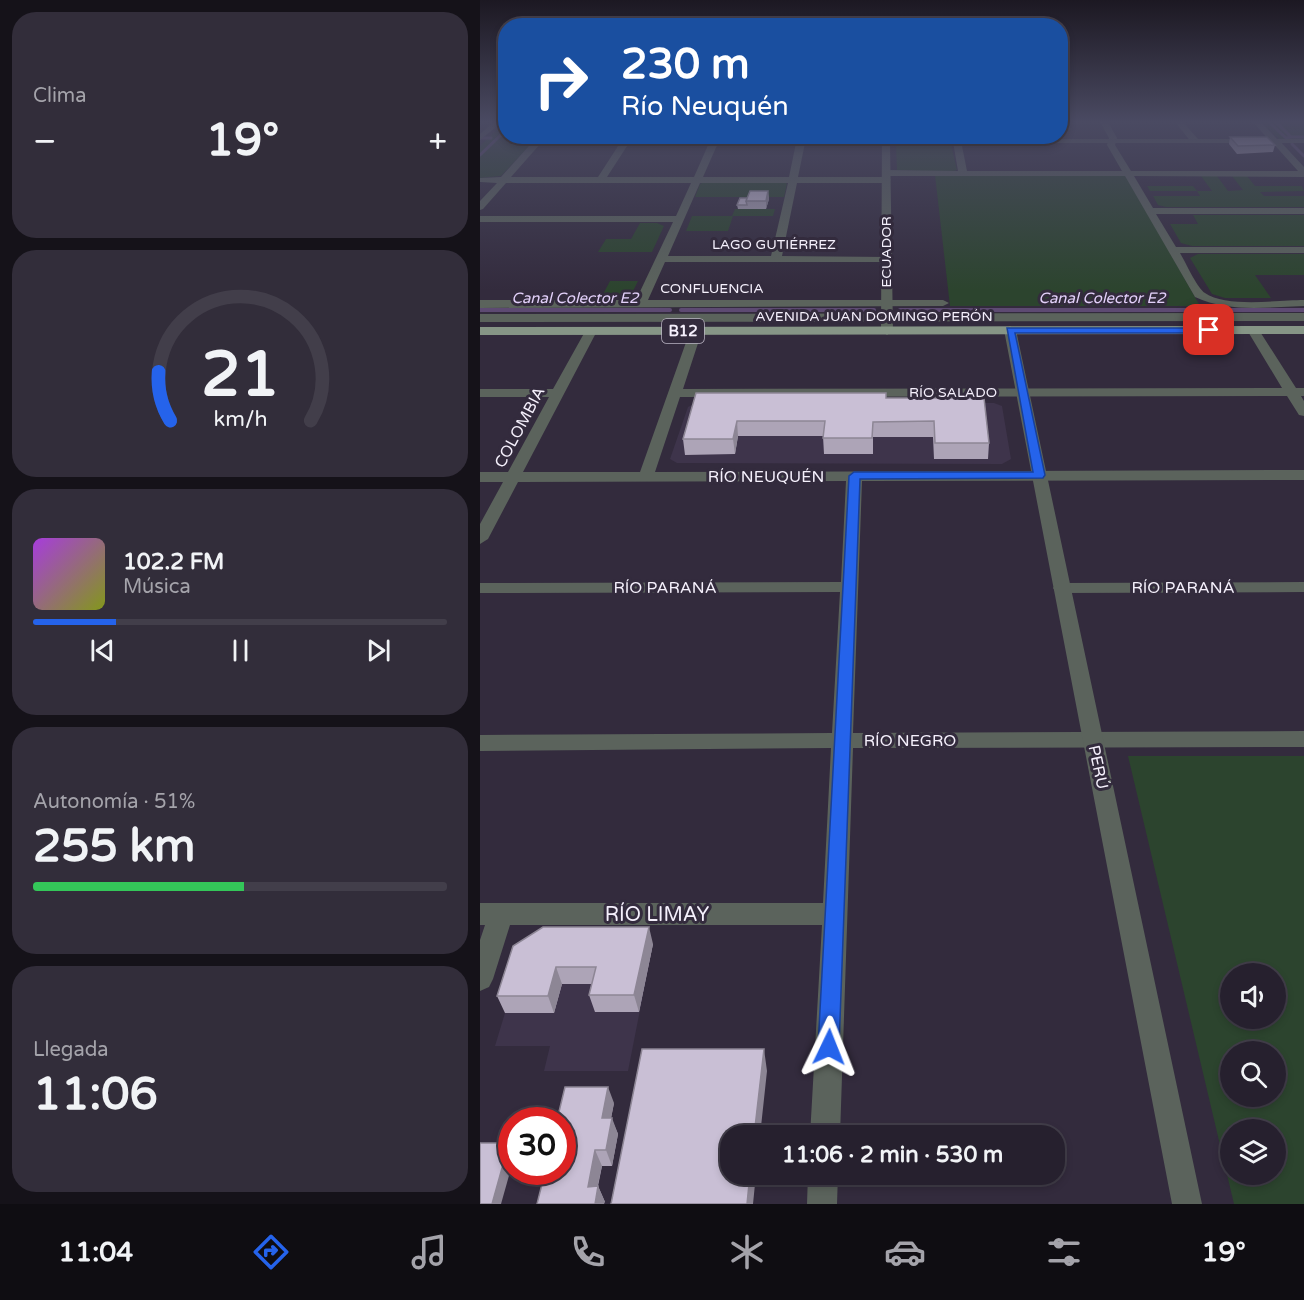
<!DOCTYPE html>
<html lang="es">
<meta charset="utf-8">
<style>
:root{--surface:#26202e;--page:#322d3a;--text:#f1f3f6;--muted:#a4a3aa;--line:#423e4a;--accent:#2563eb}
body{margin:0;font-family:"Varela Round",sans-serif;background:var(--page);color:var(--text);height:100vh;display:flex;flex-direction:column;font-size:22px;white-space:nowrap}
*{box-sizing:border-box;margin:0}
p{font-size:20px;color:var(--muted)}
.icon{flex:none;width:33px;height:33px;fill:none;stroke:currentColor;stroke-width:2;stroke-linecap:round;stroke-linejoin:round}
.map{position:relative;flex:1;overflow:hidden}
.panel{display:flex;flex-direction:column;gap:12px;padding:12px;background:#151219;width:480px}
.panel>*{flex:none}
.banner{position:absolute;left:18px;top:18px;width:570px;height:126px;border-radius:24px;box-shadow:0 3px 9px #0003,0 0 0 2px var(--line);background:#1a4fa0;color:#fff;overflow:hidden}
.fabs{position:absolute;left:740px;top:963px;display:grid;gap:12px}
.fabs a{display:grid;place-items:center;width:66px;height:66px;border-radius:50%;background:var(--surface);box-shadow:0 3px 9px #0003,0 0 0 2px var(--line);font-size:30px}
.speed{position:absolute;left:18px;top:1107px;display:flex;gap:12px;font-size:30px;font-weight:700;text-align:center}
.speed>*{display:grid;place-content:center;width:78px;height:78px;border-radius:50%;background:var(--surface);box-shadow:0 3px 9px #0003,0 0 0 2px var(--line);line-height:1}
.speed .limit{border:9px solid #d22;background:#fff;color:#111}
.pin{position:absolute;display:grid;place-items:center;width:51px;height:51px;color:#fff;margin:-26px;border-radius:12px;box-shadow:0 3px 9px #0006}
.me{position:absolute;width:66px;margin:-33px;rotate:2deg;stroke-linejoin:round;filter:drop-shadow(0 0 4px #0008)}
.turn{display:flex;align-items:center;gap:21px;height:126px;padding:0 24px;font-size:27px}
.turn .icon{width:78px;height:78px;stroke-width:2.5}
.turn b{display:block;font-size:42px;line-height:51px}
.big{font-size:45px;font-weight:700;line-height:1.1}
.panel .widget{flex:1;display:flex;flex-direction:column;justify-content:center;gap:9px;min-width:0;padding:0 21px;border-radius:24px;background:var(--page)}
.panel .dial{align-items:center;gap:0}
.dial svg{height:156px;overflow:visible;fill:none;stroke:var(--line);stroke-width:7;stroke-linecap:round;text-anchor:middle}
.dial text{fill:var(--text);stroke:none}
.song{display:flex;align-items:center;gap:18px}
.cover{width:72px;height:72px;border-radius:9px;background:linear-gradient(135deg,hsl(280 70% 55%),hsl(70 70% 35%))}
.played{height:6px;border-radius:3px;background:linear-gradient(90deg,var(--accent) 20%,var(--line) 20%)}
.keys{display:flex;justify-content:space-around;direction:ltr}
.heat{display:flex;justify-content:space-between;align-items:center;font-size:33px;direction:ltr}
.charge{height:9px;border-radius:4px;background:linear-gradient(90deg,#34c759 51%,var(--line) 0)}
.trip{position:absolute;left:240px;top:1125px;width:345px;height:60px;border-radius:24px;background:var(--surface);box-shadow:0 3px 9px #0003,0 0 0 2px var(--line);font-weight:700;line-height:60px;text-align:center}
.tabs{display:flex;height:96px;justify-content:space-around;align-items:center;background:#0f0d12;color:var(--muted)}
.tabs .icon{width:42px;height:42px}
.tabs .on{color:var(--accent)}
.tabs b{font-size:27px;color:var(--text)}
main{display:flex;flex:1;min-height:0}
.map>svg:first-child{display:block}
.built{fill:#3e344b}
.green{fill:#2c442e;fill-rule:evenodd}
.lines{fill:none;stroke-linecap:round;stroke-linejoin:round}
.stream-far1{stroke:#5d4a72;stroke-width:3}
.stream{stroke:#5d4a72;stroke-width:4}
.minor{fill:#5b635c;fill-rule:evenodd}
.tertiary{fill:#5b635c;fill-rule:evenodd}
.primary{fill:#869586;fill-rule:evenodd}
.wall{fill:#ada4b7}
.shaded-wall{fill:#8d8695}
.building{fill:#c9bfd5;stroke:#8d8695;stroke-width:1.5}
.route{fill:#2563eb;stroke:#184099;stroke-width:1.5}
.labels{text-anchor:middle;stroke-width:6;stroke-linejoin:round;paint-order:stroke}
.far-street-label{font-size:14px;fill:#f5f0fc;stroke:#332b3d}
.far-water-label{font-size:15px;font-style:italic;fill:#e3d1fa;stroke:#332b3d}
.shield{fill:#332b3d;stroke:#bbb5c3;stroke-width:1.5}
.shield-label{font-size:15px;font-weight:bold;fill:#f5f0fc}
.street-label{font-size:16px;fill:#f5f0fc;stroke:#332b3d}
.near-street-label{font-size:20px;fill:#f5f0fc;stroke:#332b3d}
</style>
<main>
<section class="panel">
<div class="widget"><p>Clima</p>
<div class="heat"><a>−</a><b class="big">19°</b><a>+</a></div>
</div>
<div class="widget dial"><svg viewBox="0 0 100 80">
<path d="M14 69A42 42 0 1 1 86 69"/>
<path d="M14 69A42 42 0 0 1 8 44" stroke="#2563eb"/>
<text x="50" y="56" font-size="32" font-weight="700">21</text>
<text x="50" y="72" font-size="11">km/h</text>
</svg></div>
<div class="widget">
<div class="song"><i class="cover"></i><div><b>102.2 FM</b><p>Música</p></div></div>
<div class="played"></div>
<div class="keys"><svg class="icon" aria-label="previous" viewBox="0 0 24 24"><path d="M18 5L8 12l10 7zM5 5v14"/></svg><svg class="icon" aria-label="pause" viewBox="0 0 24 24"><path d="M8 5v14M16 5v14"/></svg><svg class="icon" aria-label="next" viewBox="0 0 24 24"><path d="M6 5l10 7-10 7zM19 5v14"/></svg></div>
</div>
<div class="widget"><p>Autonomía · 51%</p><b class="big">255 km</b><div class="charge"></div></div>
<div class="widget"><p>Llegada</p><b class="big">11:06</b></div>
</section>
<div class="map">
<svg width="824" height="1204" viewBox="0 0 824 1204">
<rect width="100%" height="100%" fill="#332b3d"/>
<path class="built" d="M216 403H514L522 406 531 459 522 464 197 463 190 459 208 407Z
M173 944 148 1071H64L70 1046H15L25 1013 70 945Z"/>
<path class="green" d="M25 122 26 136 58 137 21 176 0 178V146Z
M781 122H824V139H799Z
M422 143 471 144 477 170 470 172 417 170 416 145Z
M455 175H646L720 306H470Z
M721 176H737L748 191 763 190 752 176H767L775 186H822L824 191 780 192 784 196H824V207H686L678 205 673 196H720L717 191H670L667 186H713L717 191H732Z
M224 182 306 183 307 184 304 197H215L220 184Z
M255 209H295L293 216H253L248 231H206L212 216H252Z
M713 215H824V246H712L701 243 690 224H718Z
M160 223H177L184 226 172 252H118L126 239H151Z
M718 254H824V275H775L791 298H745L732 294 710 258Z
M130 281H158L151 295 142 298H121Z
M648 756H824V1204H754ZM750 974H795V1018H750ZM750 1052H795V1096H750ZM750 1130H795V1174H750Z"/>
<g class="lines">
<path class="stream-far1" d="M789 122 806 138 811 137 796 122
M811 137H824
M0 138H11
M812 144 824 156
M0 155 26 130"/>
<path class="stream" d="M0 310H190
M201 310H394
M420 310H824"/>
<path class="minor" d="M620 122H628L637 138 635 145 651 171H818L791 141 798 139 824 167V177L654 176 673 208H824V214H676L696 247H824V253H700C706 263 717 288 725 293 746 308 799 300 824 300V306C787 307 750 313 715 297L645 176H406L402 173 406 170 478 171 472 136H480L487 171H642L627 145 629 138Z
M695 122H703L718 139V143H712Z
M58 136H67L65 139H232L241 136 240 139H409V143H325L318 177H406L411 180 406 183H317L302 256 407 257 412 260 411 262H185L168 300H463L469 303 463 306 0 308V300H156L193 222H0V216H196L211 183H26L3 209 0 210V201L17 183 0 182V178L21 177ZM61 143H140L118 177H31ZM149 143H229L214 177H127ZM238 143H316L309 177H223ZM220 183H308L291 256H188Z
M824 313V321L0 322V314Z
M773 326 777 327 816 388H824V396H821L824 401V416L819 415 807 396 200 397 175 472 824 470V480L382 481 373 733 824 731V747L373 748 360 1136H330L342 925H30L13 979 9 987 0 991V940L5 925H0V903H343L351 748 0 751V735L352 733 360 592 0 593V583L361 582 366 481 38 482 8 539 0 544V524L23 482H0V472H28L69 397H0V389H73L107 328H115L117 331 43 472H160L210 331 216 327 222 331 203 389 802 388 767 330Z
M824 582V592L582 593 576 592 573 588 576 584 582 583Z
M328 1174H358L357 1204H327Z"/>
<path class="tertiary" d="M14 122H22L0 140V134Z
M773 122H781L797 139H824V143H410L413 331 407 335 401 331 402 136H410V139H788Z
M530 326 536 330 722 1204H692L524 330Z"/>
<path class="primary" d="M824 326V334L0 335V327Z"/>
</g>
<path class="wall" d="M750 137 795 145 793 152 757 154 749 144Z
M288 191 289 199 286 209H258L257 205 267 198Z
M216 393 406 398 509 443 508 459H454L453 437H393V454H344L343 436H258L255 454 205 455 203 439Z
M173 944 159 1012H115L109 995 112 984H82L74 1013H25L17 996 33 946Z
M134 1103 131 1118 138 1134 132 1166H122L118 1186 125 1202 57 1204Z"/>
<path class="shaded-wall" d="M288 191 289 199 286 209V201Z
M257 421 258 436 255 454 253 439Z
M169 927 173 944 159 1012 154 995Z
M76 967 82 984 74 1013 68 996Z
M284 1049 287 1071 280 1136H274Z
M128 1087 134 1103 128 1134 122 1118Z
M132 1118 138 1134 132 1166 126 1150Z
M29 1143 32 1149V1165L21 1204H12Z
M115 1150 122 1166 114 1202 108 1187Z
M270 1174H276L273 1204H267Z
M118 1186 125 1202 124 1204H115Z"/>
<path class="building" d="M750 137H787L795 145 758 146Z
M270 191H288L286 201H266Z
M260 198H267L266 201 267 205H257Z
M216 393H406V398H504L509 443H455L454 421 393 422 392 438H343L345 421H257L253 439H203Z
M63 927H169L154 995H109L116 967H76L68 996H17L33 946Z
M162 1049H284L274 1136H250V1174H270L267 1204H131Z
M85 1087H128L122 1118H132L126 1150H115L108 1187 118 1186 115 1204H57L65 1172H82V1120H77Z
M0 1143H29L12 1204H0Z"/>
<linearGradient id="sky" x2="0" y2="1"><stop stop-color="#1c1822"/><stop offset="0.42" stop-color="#4a4a62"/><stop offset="1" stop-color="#4a4a62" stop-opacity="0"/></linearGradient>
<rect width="824" height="290" fill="url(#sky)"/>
<path class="route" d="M527 328H729L733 330 729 333H535L565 475 563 478 380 479 359 1047 356 1054 349 1057 342 1054 338 1047 369 476 374 472H553Z"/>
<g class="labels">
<g class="far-street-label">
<text x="294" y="249">LAGO GUTIÉRREZ</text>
<text transform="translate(406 252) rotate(-90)" y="5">ECUADOR</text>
<text x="232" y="293">CONFLUENCIA</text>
<text x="394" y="321">AVENIDA JUAN DOMINGO PERÓN</text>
<text x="473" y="397">RÍO SALADO</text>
</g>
<g class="far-water-label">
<text x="95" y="303">Canal Colector E2</text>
<text x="622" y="303">Canal Colector E2</text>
</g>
<rect class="shield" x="182" y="319" width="42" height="24" rx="4.5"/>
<g class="shield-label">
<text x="203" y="336">B12</text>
</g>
<g class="street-label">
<text transform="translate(39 427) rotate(-62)" y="6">COLOMBIA</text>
<text x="286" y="482">RÍO NEUQUÉN</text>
<text x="185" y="593">RÍO PARANÁ</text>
<text x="703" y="593">RÍO PARANÁ</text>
<text x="430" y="746">RÍO NEGRO</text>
<text transform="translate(619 767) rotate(78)" y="6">PERÚ</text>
</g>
<g class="near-street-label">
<text x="177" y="921">RÍO LIMAY</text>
</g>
</g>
</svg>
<div class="fabs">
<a><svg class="icon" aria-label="sound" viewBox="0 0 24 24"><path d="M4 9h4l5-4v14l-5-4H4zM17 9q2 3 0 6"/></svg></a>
<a><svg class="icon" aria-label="search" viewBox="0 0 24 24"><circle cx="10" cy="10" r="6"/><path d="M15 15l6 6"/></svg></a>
<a><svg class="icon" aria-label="layers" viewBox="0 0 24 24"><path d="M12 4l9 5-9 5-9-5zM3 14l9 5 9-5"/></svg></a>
</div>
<div class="speed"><div class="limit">30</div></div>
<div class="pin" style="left:729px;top:330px;background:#d93025"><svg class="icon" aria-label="arrive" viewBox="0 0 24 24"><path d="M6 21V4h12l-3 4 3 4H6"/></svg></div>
<svg class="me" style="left:349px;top:1047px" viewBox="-20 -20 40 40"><path d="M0-17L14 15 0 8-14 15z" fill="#2563eb" stroke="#fff" stroke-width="4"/></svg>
<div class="trip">11:06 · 2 min · 530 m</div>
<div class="banner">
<div class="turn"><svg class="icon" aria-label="right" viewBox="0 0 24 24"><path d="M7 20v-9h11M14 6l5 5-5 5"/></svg><div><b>230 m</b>Río Neuquén</div></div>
</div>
</div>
</main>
<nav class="tabs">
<b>11:04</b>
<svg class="icon on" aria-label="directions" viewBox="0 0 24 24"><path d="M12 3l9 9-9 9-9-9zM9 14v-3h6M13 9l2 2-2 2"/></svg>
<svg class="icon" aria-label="music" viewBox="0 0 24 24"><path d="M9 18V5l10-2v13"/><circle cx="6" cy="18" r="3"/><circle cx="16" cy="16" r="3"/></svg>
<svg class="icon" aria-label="phone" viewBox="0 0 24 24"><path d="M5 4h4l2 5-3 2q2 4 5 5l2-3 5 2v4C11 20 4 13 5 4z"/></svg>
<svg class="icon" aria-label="climate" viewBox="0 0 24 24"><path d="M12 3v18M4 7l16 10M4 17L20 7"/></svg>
<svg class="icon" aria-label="car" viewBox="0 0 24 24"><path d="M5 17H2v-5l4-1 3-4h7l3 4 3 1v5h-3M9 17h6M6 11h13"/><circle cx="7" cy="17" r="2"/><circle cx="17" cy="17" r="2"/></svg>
<svg class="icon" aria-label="filters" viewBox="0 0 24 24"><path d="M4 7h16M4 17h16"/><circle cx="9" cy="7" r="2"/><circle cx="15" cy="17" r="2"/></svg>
<b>19°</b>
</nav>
